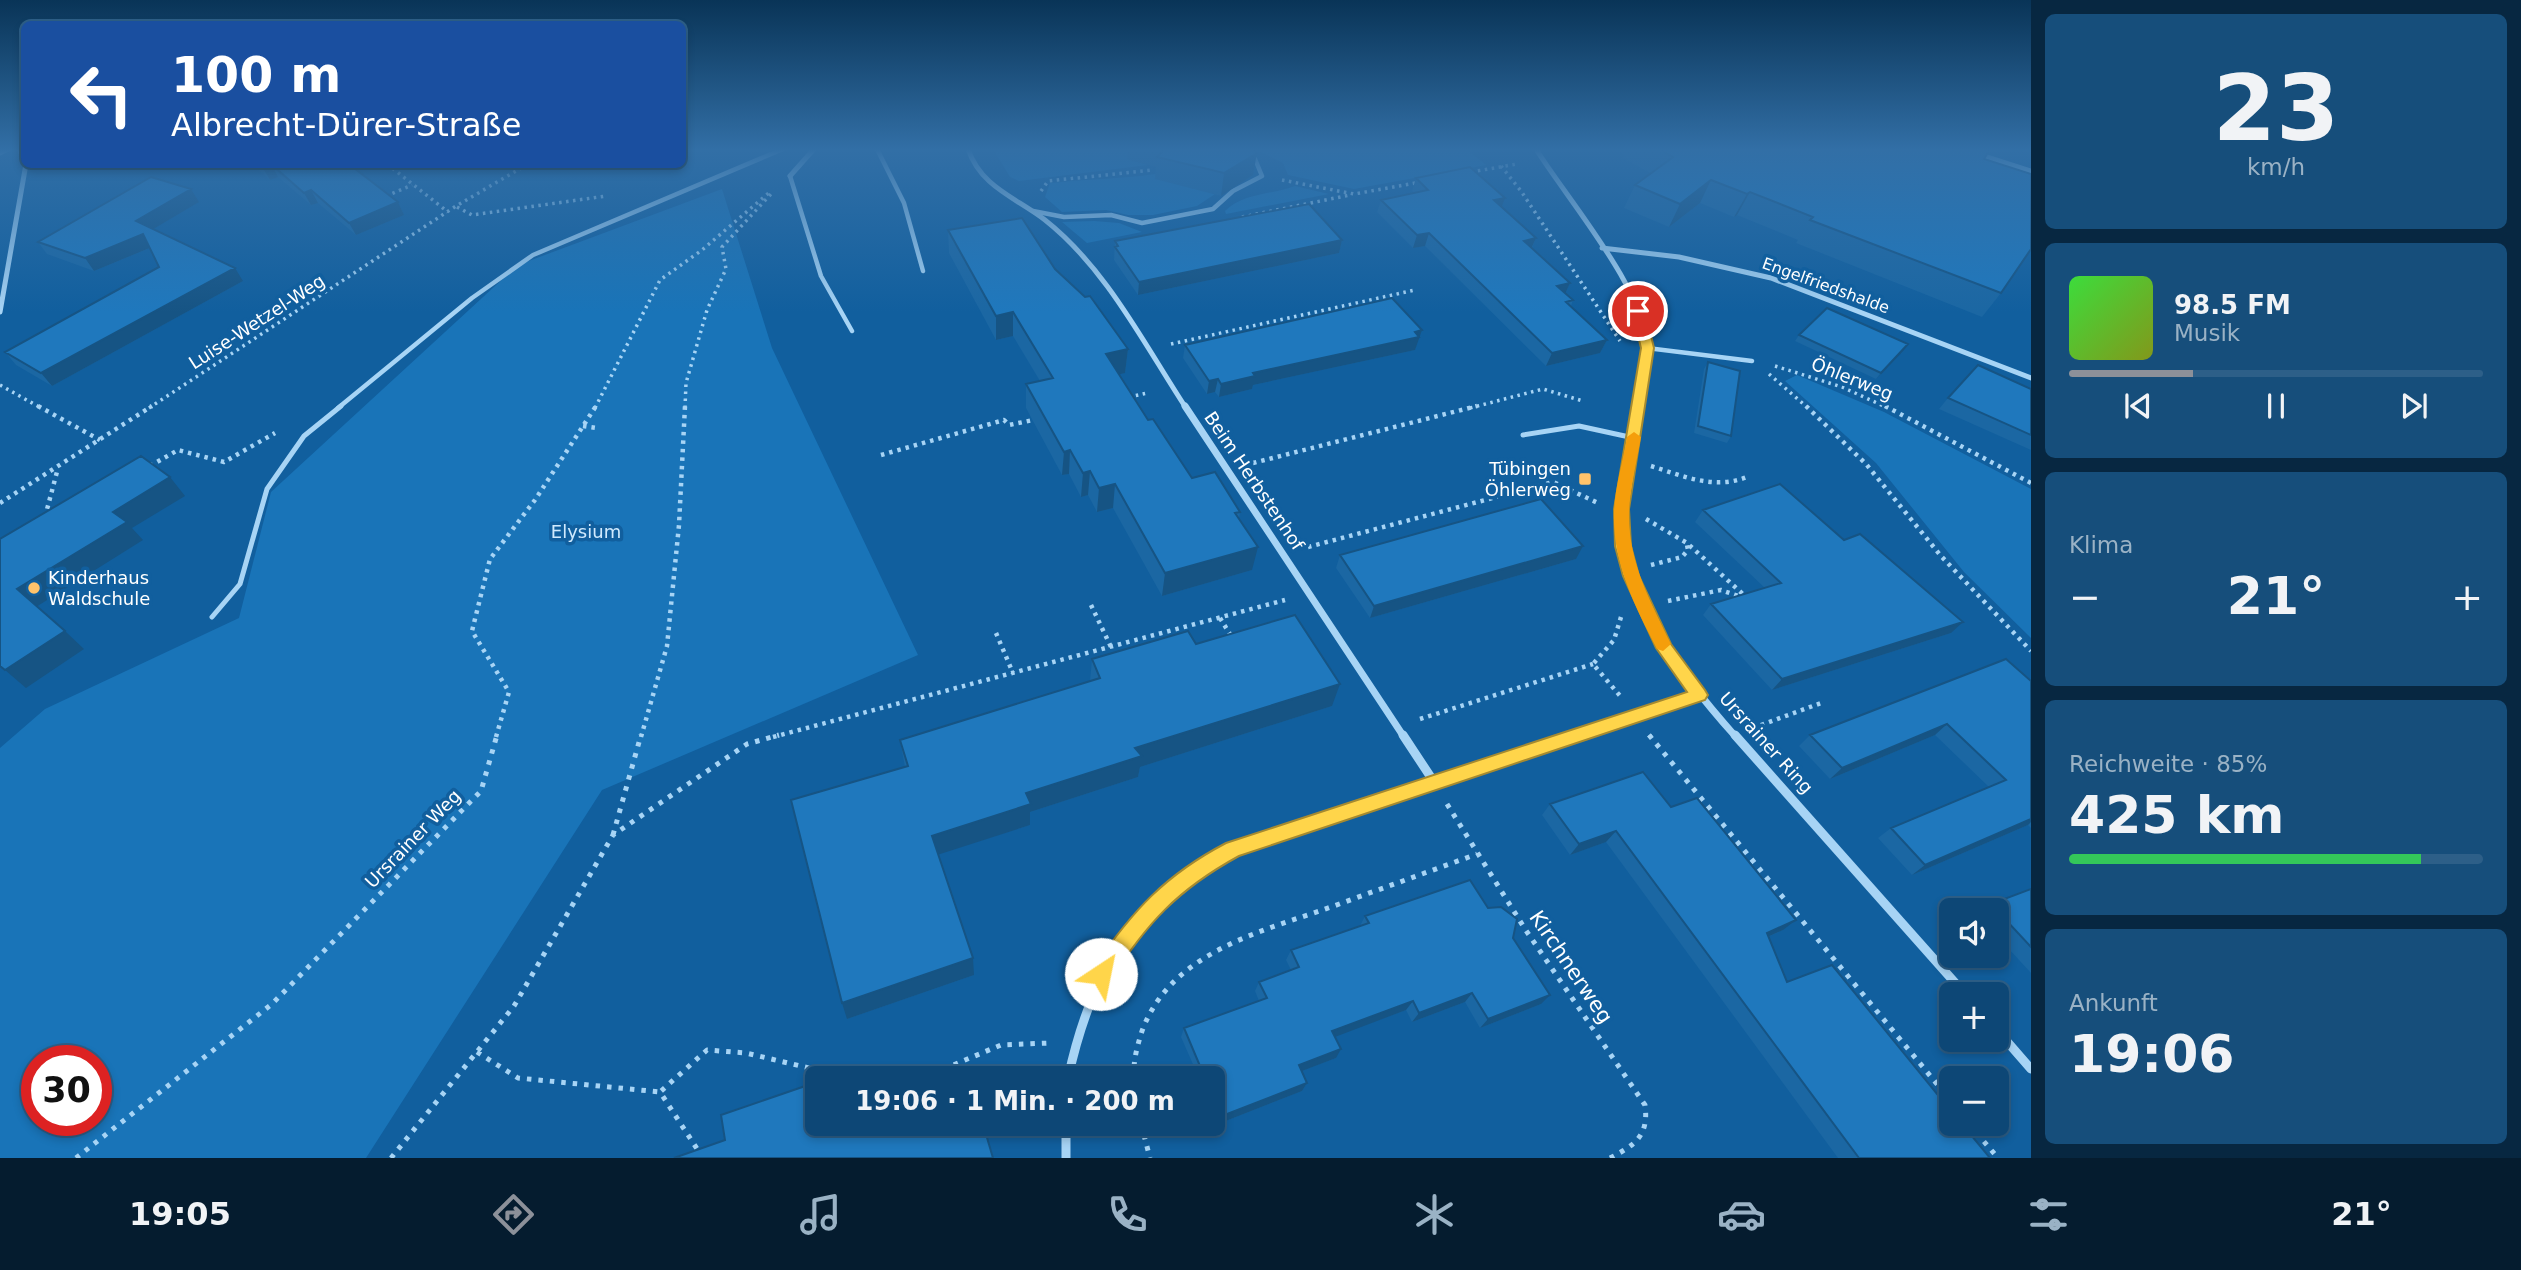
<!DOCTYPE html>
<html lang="de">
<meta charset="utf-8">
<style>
:root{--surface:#0d4776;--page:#164e7b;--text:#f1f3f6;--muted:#9ab2c5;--line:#2d5f88;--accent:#8c9099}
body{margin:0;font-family:"DejaVu Sans",sans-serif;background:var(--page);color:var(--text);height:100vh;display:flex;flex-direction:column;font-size:26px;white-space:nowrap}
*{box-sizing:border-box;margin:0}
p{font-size:23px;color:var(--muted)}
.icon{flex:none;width:38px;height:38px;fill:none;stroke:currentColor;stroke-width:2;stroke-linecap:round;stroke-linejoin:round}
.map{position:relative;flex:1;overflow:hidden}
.panel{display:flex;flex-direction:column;gap:14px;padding:14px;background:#072741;width:490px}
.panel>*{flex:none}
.top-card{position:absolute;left:21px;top:21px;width:665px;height:147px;border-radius:10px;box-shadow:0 4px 10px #0003,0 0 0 2px var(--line);background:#1a4fa0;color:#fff;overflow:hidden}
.buttons{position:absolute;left:1939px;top:898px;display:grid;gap:14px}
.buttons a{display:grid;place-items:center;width:70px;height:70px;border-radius:10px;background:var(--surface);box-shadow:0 4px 10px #0003,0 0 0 2px var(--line);font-size:35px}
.speed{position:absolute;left:21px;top:1045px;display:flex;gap:14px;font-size:35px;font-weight:700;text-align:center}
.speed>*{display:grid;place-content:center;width:91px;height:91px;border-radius:50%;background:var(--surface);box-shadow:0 4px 10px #0003,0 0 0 2px var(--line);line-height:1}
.speed .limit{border:10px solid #d22;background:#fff;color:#111}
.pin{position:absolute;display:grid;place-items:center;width:60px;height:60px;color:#fff;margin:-30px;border:4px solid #fff;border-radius:50%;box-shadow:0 2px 7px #0007}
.me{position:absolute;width:77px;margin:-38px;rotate:34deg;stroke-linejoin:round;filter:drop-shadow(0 0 5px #0008)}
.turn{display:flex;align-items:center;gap:24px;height:147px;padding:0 35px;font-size:32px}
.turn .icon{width:91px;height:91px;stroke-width:2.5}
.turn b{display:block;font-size:49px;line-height:60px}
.big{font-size:52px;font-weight:700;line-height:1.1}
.panel .tile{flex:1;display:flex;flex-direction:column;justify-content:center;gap:10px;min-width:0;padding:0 24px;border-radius:10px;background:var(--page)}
.panel .dial{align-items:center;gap:0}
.dial b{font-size:91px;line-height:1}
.song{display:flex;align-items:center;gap:21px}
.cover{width:84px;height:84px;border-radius:10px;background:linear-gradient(135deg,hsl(120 70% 55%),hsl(70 70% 35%))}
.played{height:7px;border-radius:4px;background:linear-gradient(90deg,var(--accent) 30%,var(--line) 30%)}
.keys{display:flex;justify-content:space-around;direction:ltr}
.heat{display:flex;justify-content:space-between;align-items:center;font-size:38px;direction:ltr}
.charge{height:10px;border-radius:5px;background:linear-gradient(90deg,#34c759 85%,var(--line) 0)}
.trip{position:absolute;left:805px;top:1066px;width:420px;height:70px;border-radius:10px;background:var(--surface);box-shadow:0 4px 10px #0003,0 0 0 2px var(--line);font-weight:700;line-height:70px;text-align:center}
.menu{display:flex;height:112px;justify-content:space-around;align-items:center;background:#051c2f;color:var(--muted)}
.menu .icon{width:49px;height:49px}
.menu .selected{color:var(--accent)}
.menu b{font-size:32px;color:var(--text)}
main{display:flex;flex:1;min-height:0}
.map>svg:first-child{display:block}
.green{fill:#1974b8;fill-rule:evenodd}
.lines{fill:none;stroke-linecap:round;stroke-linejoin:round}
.path-far2{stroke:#a7d4f5;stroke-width:3.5;stroke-dasharray:2.5 4.5;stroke-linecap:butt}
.path-far1{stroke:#a7d4f5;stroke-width:4.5;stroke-dasharray:3.5 5;stroke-linecap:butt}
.path{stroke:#a7d4f5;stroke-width:5;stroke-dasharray:4.5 7;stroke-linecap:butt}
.lane-far1{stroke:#a7d4f5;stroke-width:4.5}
.lane{stroke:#a7d4f5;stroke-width:5}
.street-far2{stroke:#a7d4f5;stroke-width:5}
.street-far1{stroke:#a7d4f5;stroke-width:7}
.street{stroke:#a7d4f5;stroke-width:9}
.wall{fill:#1b67a3}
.shaded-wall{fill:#165484}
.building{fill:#1f78bd;stroke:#165484;stroke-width:2}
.route{fill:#ffd54a;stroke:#a68a30;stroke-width:2}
.slow{fill:#f59e0b}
.poi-dot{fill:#ffc36b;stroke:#115f9e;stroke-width:2.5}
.labels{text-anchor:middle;stroke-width:7;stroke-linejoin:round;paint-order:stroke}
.far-street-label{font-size:16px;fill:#fff;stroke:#115f9e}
.street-label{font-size:18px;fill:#fff;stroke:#115f9e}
.poi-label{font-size:18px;fill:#fff;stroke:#115f9e;text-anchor:end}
.park-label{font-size:18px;fill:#d0eafe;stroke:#115f9e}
.near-street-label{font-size:21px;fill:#fff;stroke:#115f9e}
</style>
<main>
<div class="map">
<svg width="2031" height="1158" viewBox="0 0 2031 1158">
<rect width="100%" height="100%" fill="#115f9e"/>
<path class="green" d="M993 149H1135L1127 159 1148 165 1019 181 1010 177Z
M1466 149 1486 165 1354 189 1288 175 1283 163 1257 150Z
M1155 174 1218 192 1197 206 1153 215H1128L1106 210 1062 212 1045 197 1050 183C1086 179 1120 179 1155 174Z
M1295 186 1329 194 1226 214 1225 211C1243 193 1271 195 1295 186Z
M722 189 772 348 918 655 602 790 366 1158H0V748L45 709 239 618 271 492 518 265ZM37 1060H96V1120H37Z
M1094 221 1119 223 1142 232 1087 243 1062 222Z
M1797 375 1884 412 2031 489V638L1964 572 1876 463 1785 381Z"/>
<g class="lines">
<path class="path-far2" d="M387 164 448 212
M1501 166 1521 191 1620 341
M350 170 362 164
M1471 172 1517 164
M1282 180 1354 194 1421 182
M1041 191 1048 181 1153 170
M386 196 412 185
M457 207 472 215 606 196
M1242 217 1350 195
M1171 344 1415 290
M1775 366 1842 387 1888 408
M1769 374 1808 408
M0 385 41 408
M1129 397 1147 393
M149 408 456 206 528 164
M595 408 660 280 702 250 771 191
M685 408 686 383 707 310 726 269 722 247 771 194
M1470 408 1543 389 1583 401"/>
<path class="path-far1" d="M38 406 100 440
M1806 406 1866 464 1941 556 2031 651
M1885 406 2031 483
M583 426 597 428
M881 455 1004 420 1009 425 1038 419
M1253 463 1477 406
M150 466 178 450 224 462 275 433
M1651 466C1683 476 1714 490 1747 477
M0 503 152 406
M45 517 58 468
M1646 519 1687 543 1746 597
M1308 547 1553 482 1598 503
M1651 565 1682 557 1688 550 1687 545
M1668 601 1721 590 1744 598
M1091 605 1111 647
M1621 617 1614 640 1593 664 1621 697
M1220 618 1233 639
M996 633 1013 673
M1420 719 1593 664
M1761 725 1821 703
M1649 735 1651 737
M496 737 509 692 472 631 490 559 535 500 596 406
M641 737 667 646 679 525 685 406
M773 737 1285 600"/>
<path class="path" d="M1649 735 1951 1101
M1447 804 1525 929 1645 1105C1649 1136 1635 1145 1610 1158
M613 835 641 735
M477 1052 518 1078 660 1092
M922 1078 1001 1045 1050 1043
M1134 1078C1133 1061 1137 1047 1142 1031 1171 952 1260 932 1331 907 1380 889 1428 872 1477 854
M1141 1124 1150 1158
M1969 1124 1998 1158
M76 1158 272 1004 481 791 497 735
M391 1158 514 1006 613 835 747 744 779 735
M703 1158 660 1092 707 1050 746 1053 851 1078"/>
<path class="lane-far1" d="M877 149 904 203 923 271
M790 176 821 276 852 331
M1033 211 1064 217 1111 215 1142 223 1213 209 1233 191 1262 176 1255 159
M1647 348 1752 361
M338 408 472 298 533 255 783 149"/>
<path class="lane" d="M1523 435 1579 426 1634 438
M212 617 240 584 267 489 304 436 341 406"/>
<path class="street-far2" d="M19 149 24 159
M968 149C981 187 1015 197 1045 220 1106 268 1144 344 1186 408
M1536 149C1567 199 1647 291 1647 349 1647 368 1641 389 1638 408
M1962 149 2031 171
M0 153 8 149
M790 176 814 149
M1602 248 1679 257 1771 278 2031 378
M0 312 26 164"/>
<path class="street-far1" d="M1185 406 1404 737
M1638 406C1631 451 1618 499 1623 545 1631 611 1693 689 1736 737
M1571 737 1699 695"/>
<path class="street" d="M1403 735 1434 782
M1735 735 1965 994
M1997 1030 2031 1069
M1068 1078C1093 965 1134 908 1233 849L1577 735
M1066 1124V1158"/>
</g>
<path class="wall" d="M1128 149H1253V175L1221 196 1155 179 1156 167 1127 159Z
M1615 149H1990L1984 159 2001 293 1982 317 1796 243 1798 240 1737 215 1734 217 1700 203 1669 227 1624 208 1635 185 1650 173 1623 158 1624 155Z
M252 164H337L398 202 404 215 356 235 318 203 311 205 278 177 270 180Z
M1416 178 1501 207 1536 238 1532 248 1570 283 1565 293 1573 300 1571 306 1607 340 1600 353 1546 366 1425 246 1413 248 1377 212 1381 200 1415 193 1412 191Z
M199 202 153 229 243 281 52 386 16 365 5 352 159 267 150 248 94 271 47 254 38 242Z
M948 230 1055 269 1128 349 1125 373 1119 374 1148 420 1192 478 1240 512 1239 519 1252 570 1162 596 1113 508 1097 512 1088 495 1081 497 1069 474 1062 475 1026 408V384L1040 381 1013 336 996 340 949 253Z
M1342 240 1339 253 1138 295 1114 260 1115 241Z
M1799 335 1903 351 1876 379 1795 341Z
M1417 343 1415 350 1253 385 1252 389 1219 397 1215 392 1207 394 1183 358 1185 345Z
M1708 362 1731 436 1727 443 1694 433 1704 369Z
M2031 389V450L1939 409 1948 398Z
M1703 510 1951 633 1772 690 1703 615 1711 604 1765 588 1695 522Z
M1340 555 1576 559 1370 618 1336 568Z
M1196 644 1332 706 1140 767 1138 777 1030 812V825L938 854 974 975 847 1019 905 767 900 740 1090 681 1092 659Z
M2031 681V828L2028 825 1912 875 1878 838 1891 828 1989 787 1935 735 1830 779 1799 746 1810 735Z
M1550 804 1671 807 1783 930 1768 937 1787 982 1990 1158H1838L1606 842 1570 855 1542 815Z
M2031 889V973L1997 936V910H1981L1991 904Z
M1488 908 1513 938 1541 1004 1480 1028 1465 1002 1412 1022 1406 1010 1335 1036 1336 1058 1301 1071 1307 1083 1302 1091 1218 1124 1213 1111V1078H1199L1181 1037 1184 1028 1259 1001 1255 991 1259 982 1291 970 1286 960 1291 950 1360 926 1365 916Z"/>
<path class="shaded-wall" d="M1257 153 1253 175 1221 196 1224 173Z
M271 164 278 177 270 180 263 168Z
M1711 180 1700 203 1669 227 1680 204Z
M191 189 199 202 145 234 136 221Z
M311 190 318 203 311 205 304 193Z
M1750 192 1737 215 1734 217 1747 194Z
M1505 198 1500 211 1494 200Z
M398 202 404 215 356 235 349 223Z
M1429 233 1425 246 1413 248 1417 235Z
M143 234 152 247 94 271 85 258Z
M1536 238 1530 251 1524 241Z
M1342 240 1339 253 1138 295 1139 282Z
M235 268 243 281 52 386 41 373Z
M1570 283 1564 296 1557 286Z
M1013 312V336L996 340V316Z
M1422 330 1415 350 1253 385 1252 389 1219 397 1221 384 1253 373Z
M1607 340 1600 353 1546 366 1552 353Z
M1908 344 1903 351 1876 379 1881 373Z
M1128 349 1125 373 1104 378 1106 354Z
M1218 379 1215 392 1207 394 1209 381Z
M1070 450 1069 474 1062 475 1064 452Z
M1090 471 1088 495 1081 497 1083 473Z
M170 477 185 496 132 528 143 540 36 607 17 589 113 512Z
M1115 484 1113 508 1097 512 1099 488Z
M1583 546 1576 559 1370 618 1374 606Z
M1258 547 1252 570 1162 596 1165 573Z
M1963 622 1951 633 1772 690 1782 679Z
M65 631 84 649 26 688 5 670Z
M1340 684 1332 706 1140 767 1138 777 1030 812V825L934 856 932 836 1026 793 1135 748Z
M1947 724 1935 735 1830 779 1842 768Z
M2031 819V822L2028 825 1912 875 1925 865Z
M1616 831 1606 842 1570 855 1579 844Z
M1796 920 1783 930 1754 943 1767 933Z
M973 958 974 975 847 1019 842 1003Z
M1472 993 1465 1002 1412 1022 1419 1013Z
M1550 995 1541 1004 1480 1028 1488 1019Z
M1413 1001 1406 1010 1327 1040 1332 1031Z
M1341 1049 1336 1058 1294 1074 1299 1065Z
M1307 1083 1302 1091 1218 1124 1222 1116Z"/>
<path class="building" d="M1165 149H1253L1257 153 1224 173 1157 157Z
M1659 149H1990L1984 159 2031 174V249L2001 293 1810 220 1813 217 1750 192 1747 194 1711 180 1680 204 1635 185 1673 157Z
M259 164H270L263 168Z
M271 164H337L342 169 350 165 398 202 349 223 311 190 304 193Z
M1470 167 1505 198 1494 200 1536 238 1524 241 1570 283 1557 286 1573 300 1566 302 1607 340 1552 353 1429 233 1417 235 1381 200 1428 190 1416 178Z
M151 177 191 189 136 221 235 268 41 373 5 352 159 267 143 234 85 258 38 242Z
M1309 204 1342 240 1139 282 1115 247 1118 246 1115 241Z
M1022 218 1055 269 1085 297 1090 296 1128 349 1106 354 1148 420 1153 419 1192 478 1215 472 1240 512 1235 513 1258 547 1165 573 1115 484 1099 488 1090 471 1083 473 1070 450 1064 452 1026 384 1053 378 1013 312 996 316 948 230Z
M1392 298 1422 330 1415 332 1419 337 1253 373 1255 376 1221 384 1218 379 1209 381 1185 345Z
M1827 308 1908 344 1881 373 1799 335Z
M1708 362 1740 371 1731 436 1698 426Z
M1978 365 2031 389V435L1948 398Z
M141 456 170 477 113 512 127 522 17 589 65 631 5 670 0 666V539Z
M1780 484 1844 540 1860 534 1963 622 1782 679 1711 604 1781 583 1703 510Z
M1541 499 1583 546 1374 606 1340 555Z
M1295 615 1340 684 1135 748 1142 756 1026 793 1031 804 932 836 973 958 842 1003 791 800 908 766 900 740 1100 678 1092 659 1188 631 1196 644Z
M2006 659 2031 681V819L1925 865 1891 828 2006 780 1947 724 1842 768 1810 735Z
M1643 772 1671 807 1697 798 1796 920 1767 933 1787 982 1832 965 1951 1111V1124H1962L1990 1158H1859L1616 831 1579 844 1550 804Z
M1470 880 1488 908 1501 907 1517 919 1513 938 1550 995 1488 1019 1472 993 1419 1013 1413 1001 1332 1031 1341 1049 1299 1065 1307 1083 1222 1116 1213 1095V1078H1205L1184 1028 1267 998 1259 982 1299 967 1291 950 1369 923 1365 916Z
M2031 889V947L1991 904Z
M968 1073 969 1078H953Z
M817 1082V1124H983L993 1158H674L725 1140 721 1115Z"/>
<linearGradient id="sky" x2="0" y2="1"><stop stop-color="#093457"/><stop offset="0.48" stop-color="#326fa6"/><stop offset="1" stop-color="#326fa6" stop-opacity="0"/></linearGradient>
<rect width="2031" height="312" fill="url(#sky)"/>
<path class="route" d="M1638 307 1645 311 1654 348 1629 509 1631 546 1639 576 1671 644 1705 690 1708 695 1705 700 1239 856C1177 890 1147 923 1109 982L1101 985 1094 982 1091 974 1094 967C1133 910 1165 875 1226 843L1687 692 1656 648 1623 576 1615 546 1614 509 1641 348 1632 311Z"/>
<path class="slow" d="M1634 432 1641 437C1637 461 1630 487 1629 512 1628 561 1650 601 1671 644L1663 651 1657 649C1634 605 1612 561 1614 511 1615 487 1623 461 1627 437Z"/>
<g class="poi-dot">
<rect x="1578" y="472" width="14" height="14" rx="3.5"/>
<circle cx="34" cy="588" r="7"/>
</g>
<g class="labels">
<g class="far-street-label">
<text transform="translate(1826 285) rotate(20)" y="6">Engelfriedshalde</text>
</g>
<g class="street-label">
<text transform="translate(257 322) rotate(-33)" y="6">Luise-Wetzel-Weg</text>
<text transform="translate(1852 379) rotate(22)" y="6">Öhlerweg</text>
<text transform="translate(1254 481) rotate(56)" y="6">Beim Herbstenhof</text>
<text transform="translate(1766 743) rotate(48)" y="6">Ursrainer Ring</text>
<text transform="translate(413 839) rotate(-46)" y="6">Ursrainer Weg</text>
</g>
<g class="poi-label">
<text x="1571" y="475">Tübingen<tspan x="1571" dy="21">Öhlerweg</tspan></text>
<text x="48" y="584" text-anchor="start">Kinderhaus<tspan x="48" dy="21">Waldschule</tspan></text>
</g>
<g class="park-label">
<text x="586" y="538">Elysium</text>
</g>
<g class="near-street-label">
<text transform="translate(1571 967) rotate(56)" y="7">Kirchnerweg</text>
</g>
</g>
</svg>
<div class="buttons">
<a><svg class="icon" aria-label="sound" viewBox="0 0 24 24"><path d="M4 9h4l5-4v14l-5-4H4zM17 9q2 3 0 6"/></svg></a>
<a>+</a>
<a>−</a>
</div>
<div class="speed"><div class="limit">30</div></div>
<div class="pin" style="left:1638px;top:311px;background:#d93025"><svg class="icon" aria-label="arrive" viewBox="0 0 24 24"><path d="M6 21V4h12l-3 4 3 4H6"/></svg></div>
<svg class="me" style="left:1101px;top:974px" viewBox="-20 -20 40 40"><circle r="19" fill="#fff"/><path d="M0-13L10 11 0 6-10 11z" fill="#ffd54a"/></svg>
<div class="trip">19:06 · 1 Min. · 200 m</div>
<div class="top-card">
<div class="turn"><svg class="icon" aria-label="left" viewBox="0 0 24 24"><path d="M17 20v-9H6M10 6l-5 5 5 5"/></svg><div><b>100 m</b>Albrecht-Dürer-Straße</div></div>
</div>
</div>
<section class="panel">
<div class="tile dial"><b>23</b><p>km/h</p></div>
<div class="tile">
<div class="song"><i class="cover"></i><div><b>98.5 FM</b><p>Musik</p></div></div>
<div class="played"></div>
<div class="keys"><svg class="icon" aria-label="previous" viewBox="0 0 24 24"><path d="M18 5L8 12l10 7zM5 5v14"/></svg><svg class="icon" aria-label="pause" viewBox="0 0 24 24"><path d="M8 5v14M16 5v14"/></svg><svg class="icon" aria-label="next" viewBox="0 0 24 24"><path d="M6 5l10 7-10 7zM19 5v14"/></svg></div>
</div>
<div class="tile"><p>Klima</p>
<div class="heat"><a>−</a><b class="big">21°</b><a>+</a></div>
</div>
<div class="tile"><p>Reichweite · 85%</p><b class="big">425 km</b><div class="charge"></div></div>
<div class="tile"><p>Ankunft</p><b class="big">19:06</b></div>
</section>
</main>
<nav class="menu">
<b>19:05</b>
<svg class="icon selected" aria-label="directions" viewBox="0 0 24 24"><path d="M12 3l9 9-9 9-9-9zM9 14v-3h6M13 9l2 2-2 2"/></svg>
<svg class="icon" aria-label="music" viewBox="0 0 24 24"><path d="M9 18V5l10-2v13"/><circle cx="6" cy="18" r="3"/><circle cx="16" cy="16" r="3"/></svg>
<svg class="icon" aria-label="phone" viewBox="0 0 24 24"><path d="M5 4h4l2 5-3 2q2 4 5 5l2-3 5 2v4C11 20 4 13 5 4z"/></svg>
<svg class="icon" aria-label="climate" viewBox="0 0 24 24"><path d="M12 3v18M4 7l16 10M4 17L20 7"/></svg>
<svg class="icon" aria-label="car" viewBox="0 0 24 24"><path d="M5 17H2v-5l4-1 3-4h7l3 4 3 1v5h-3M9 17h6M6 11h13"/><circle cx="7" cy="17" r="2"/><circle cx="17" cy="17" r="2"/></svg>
<svg class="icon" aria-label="filters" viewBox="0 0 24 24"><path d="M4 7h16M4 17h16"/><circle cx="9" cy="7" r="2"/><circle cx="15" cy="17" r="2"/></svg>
<b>21°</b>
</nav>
